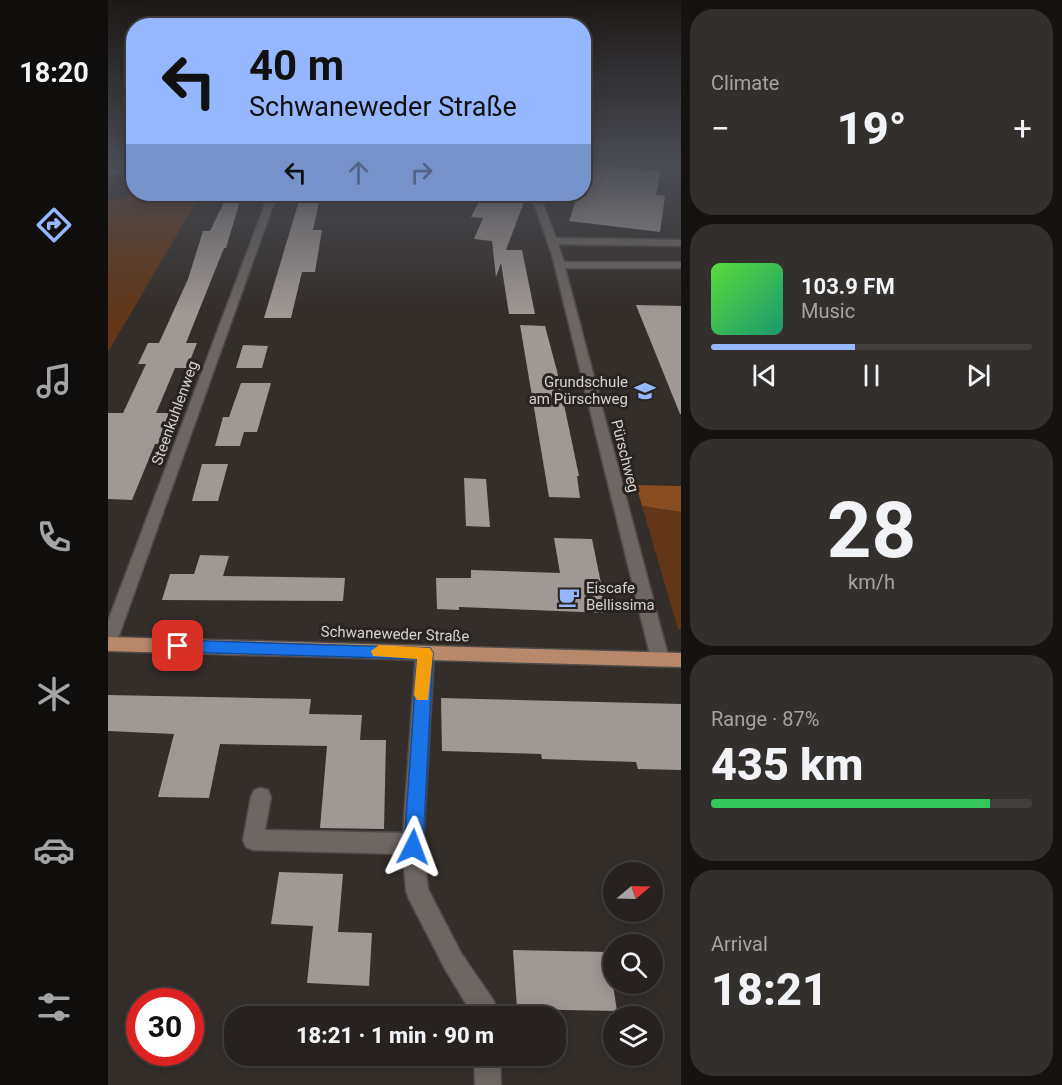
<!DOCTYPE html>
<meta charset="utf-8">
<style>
:root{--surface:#272220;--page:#332f2d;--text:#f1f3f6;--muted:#a4a4a5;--line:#433f3e;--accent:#94b7fd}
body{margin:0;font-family:Roboto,sans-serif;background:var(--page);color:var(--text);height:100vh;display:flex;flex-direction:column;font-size:22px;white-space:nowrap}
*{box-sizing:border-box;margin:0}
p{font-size:20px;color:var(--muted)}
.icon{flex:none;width:33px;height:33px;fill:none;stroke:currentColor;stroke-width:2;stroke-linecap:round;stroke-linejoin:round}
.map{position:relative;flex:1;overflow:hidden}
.side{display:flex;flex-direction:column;gap:9px;padding:9px;background:#151312;width:381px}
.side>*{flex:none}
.top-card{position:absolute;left:18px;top:18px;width:465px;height:183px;border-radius:24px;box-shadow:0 3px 15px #0003,0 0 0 2px var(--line);background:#94b7fd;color:#111;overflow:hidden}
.needle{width:39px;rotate:71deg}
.fabs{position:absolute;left:495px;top:862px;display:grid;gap:12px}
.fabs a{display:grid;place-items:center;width:60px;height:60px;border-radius:50%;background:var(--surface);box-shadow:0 3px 15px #0003,0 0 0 2px var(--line);font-size:30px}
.speed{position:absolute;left:18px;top:988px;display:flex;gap:12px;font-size:30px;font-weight:700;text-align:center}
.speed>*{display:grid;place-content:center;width:78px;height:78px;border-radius:50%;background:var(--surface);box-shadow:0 3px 15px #0003,0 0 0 2px var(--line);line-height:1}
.speed .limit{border:9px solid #d22;background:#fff;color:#111}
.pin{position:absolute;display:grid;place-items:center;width:51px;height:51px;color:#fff;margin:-26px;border-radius:12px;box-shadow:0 3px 9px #0006}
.me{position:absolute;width:66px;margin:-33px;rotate:3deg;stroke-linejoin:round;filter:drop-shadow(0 0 4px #0008)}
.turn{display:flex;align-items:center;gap:21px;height:126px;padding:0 24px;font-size:27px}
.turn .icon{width:78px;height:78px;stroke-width:2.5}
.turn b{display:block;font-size:42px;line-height:51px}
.lanes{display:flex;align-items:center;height:57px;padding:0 24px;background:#0003;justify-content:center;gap:30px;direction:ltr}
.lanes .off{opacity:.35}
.big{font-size:45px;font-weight:800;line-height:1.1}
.side .card{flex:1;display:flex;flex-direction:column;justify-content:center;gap:9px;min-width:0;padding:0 21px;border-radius:24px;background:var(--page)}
.side .dial{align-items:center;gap:0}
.dial b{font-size:78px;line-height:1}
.song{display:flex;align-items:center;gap:18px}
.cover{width:72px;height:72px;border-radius:9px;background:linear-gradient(135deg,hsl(110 70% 55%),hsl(160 70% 35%))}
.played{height:6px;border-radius:3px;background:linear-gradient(90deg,var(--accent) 45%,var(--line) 45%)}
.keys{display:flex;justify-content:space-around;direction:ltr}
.heat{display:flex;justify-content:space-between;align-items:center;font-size:33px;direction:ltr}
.charge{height:9px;border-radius:4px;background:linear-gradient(90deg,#34c759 87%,var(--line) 0)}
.trip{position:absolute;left:116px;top:1006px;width:342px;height:60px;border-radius:24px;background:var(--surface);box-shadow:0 3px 15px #0003,0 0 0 2px var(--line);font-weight:800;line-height:60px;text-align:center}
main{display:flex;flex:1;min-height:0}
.tabs{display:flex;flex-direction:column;width:108px;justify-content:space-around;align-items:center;background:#100e0d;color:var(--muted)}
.tabs .icon{width:42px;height:42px}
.tabs .on{color:var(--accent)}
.tabs b{font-size:27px;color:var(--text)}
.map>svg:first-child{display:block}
.green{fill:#623617}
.forest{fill:#894d22}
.building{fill:#a09894}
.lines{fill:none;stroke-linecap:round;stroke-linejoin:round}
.minor-casing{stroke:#504b48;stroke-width:3}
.major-casing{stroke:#504b48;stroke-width:3}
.minor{fill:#6d6662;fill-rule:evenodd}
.major{fill:#b7886a;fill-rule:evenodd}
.route{fill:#1a73e8;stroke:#114b97;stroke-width:1.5}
.slow{fill:#f59e0b}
.labels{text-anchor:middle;stroke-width:6;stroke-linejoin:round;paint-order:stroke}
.poi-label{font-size:15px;fill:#d6d2d0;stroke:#2a2421;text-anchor:end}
.street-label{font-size:15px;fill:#d6d2d0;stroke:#2a2421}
</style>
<main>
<nav class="tabs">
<b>18:20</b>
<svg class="icon on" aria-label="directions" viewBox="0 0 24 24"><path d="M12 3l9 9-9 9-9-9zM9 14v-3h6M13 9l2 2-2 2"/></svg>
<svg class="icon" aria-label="music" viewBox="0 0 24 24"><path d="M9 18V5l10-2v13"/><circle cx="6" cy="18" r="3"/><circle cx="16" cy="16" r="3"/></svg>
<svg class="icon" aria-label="phone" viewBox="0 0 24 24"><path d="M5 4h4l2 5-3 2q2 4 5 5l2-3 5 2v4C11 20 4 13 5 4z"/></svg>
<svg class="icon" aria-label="climate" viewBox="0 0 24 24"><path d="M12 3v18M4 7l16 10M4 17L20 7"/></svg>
<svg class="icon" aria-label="car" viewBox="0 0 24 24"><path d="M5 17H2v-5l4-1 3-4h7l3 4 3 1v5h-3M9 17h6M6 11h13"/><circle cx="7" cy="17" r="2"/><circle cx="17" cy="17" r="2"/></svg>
<svg class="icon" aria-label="filters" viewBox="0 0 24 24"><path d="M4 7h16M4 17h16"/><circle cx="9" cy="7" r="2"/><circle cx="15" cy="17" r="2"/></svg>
</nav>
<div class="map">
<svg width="573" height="1085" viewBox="0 0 573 1085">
<rect width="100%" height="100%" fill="#342e2a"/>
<path class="green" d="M26 194H93L0 352V202Z
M534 506 573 512V630L570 629Z"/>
<path class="forest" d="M528 485 573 486V512L534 506Z"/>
<path class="building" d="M476 163 552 171 548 195 557 196 552 232 461 221 470 194H476Z
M120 194H134L118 248H116L78 343H89L79 368H67L48 413H61L50 444H47L24 500 0 499V413H15L38 364H30L40 343H51L80 279 95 231H102Z
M193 194H213L205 230H214L207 272H194L183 318H156Z
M375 194H419L398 250H414L427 314H401L393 263 388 277 384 241 366 239 375 218 363 217Z
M528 305 573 306V414H572Z
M412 325 437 326 449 371 471 476H469L472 498 441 497Z
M135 345 160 346 154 368H128Z
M133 383H163L149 432H136L132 446H107L115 417H121Z
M94 464H120L110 501H84Z
M356 478 378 479 382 527 358 526Z
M446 538 484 539 499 613 351 607V610L329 609 328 578H363V570L452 573Z
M92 555 121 556 115 576 237 578 235 601 54 600 62 574H86Z
M0 695 203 699 201 714 254 715 252 740H278L276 829 212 828 219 746 112 744 101 798 50 797 66 734 0 731Z
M333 698 573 704V770L530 769 528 762 434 759 433 754 334 751Z
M171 872 235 874 230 932 264 933 261 986 199 983 205 926 163 924Z
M405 950 500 952 509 1011 409 1009Z"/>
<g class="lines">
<defs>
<path id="minor" d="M26 165V169L0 176V172Z
M161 194H169L8 644 6 649 0 651V621Z
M423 194H431L448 238 573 240V246L450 244 456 262H573V268H457L561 659 558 664 552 666 546 664 543 659 444 255Z
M317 646 323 648 326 653 315 844 320 889 353 953 386 1001 390 1017H366L337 969 301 899 298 891 295 854 145 850 138 847 135 840 143 797 146 790 153 788 160 790 163 797 157 830 295 833 308 653 311 648Z
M366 1056H392L393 1085H367Z"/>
<path id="major" d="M0 637 573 653V667L0 651Z"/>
</defs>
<use href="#minor" class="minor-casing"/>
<use href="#major" class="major-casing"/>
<use href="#minor" class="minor"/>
<use href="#major" class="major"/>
</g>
<linearGradient id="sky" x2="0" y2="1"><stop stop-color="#1d1917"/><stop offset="0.52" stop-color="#4a4c55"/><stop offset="1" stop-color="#4a4c55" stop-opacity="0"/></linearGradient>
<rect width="573" height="314" fill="url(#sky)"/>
<path class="route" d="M70 640 322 648 325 653 315 847 312 854 305 857 299 854 296 847 309 659 70 652 63 646Z"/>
<path class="slow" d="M271 645 322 648 325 653 320 700H309L306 695 309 659 265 656 263 651Z"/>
<defs>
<symbol id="school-bare" viewBox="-9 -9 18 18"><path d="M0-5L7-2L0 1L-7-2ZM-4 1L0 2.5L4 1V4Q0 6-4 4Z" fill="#94b7fd" stroke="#2a2421" stroke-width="2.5" paint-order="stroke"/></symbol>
<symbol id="cafe-bare" viewBox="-9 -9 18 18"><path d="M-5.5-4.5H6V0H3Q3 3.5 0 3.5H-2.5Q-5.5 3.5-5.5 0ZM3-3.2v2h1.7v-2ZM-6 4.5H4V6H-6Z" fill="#94b7fd" stroke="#2a2421" stroke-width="2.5" paint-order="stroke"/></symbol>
</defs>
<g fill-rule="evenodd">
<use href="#school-bare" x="522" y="376" width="30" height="30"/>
<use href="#cafe-bare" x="446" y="582" width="30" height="30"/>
</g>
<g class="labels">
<g class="poi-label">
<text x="520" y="387">Grundschule<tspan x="520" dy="17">am Pürschweg</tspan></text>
<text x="478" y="593" text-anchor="start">Eiscafe<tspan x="478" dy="17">Bellissima</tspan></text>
</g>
<g class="street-label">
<text transform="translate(67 413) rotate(-70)" y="5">Steenkuhlenweg</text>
<text transform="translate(517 456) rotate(76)" y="5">Pürschweg</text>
<text transform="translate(287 634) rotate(2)" y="5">Schwaneweder Straße</text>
</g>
</g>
</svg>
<div class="fabs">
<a><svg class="needle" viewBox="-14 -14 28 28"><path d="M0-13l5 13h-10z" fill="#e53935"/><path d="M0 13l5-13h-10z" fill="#a4a4a5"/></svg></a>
<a><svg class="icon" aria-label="search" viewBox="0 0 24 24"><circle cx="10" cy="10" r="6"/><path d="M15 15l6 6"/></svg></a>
<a><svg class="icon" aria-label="layers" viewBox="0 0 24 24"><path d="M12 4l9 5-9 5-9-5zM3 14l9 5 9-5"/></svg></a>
</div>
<div class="speed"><div class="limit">30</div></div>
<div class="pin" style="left:70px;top:646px;background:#d93025"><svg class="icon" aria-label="arrive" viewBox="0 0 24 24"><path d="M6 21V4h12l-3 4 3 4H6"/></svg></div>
<svg class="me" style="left:305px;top:847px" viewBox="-20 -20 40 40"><path d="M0-17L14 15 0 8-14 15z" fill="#1a73e8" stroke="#fff" stroke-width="4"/></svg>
<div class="trip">18:21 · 1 min · 90 m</div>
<div class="top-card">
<div class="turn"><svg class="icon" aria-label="left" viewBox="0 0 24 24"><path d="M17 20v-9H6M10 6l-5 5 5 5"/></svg><div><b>40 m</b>Schwaneweder Straße</div></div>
<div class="lanes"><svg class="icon" aria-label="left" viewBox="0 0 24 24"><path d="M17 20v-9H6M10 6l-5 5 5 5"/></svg><svg class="icon off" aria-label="ahead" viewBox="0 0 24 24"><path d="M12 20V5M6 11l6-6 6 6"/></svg><svg class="icon off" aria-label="right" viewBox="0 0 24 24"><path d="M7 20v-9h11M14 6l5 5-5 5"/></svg></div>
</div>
</div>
<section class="side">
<div class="card"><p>Climate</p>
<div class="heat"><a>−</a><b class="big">19°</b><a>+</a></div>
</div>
<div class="card">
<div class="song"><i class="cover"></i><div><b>103.9 FM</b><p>Music</p></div></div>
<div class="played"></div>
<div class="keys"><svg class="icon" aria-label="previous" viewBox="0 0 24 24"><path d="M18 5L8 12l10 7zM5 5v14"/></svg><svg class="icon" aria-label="pause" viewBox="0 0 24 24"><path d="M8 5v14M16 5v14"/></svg><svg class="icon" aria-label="next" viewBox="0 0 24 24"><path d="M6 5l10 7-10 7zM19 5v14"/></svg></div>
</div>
<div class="card dial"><b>28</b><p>km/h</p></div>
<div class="card"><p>Range · 87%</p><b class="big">435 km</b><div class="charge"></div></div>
<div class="card"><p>Arrival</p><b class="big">18:21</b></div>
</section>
</main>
